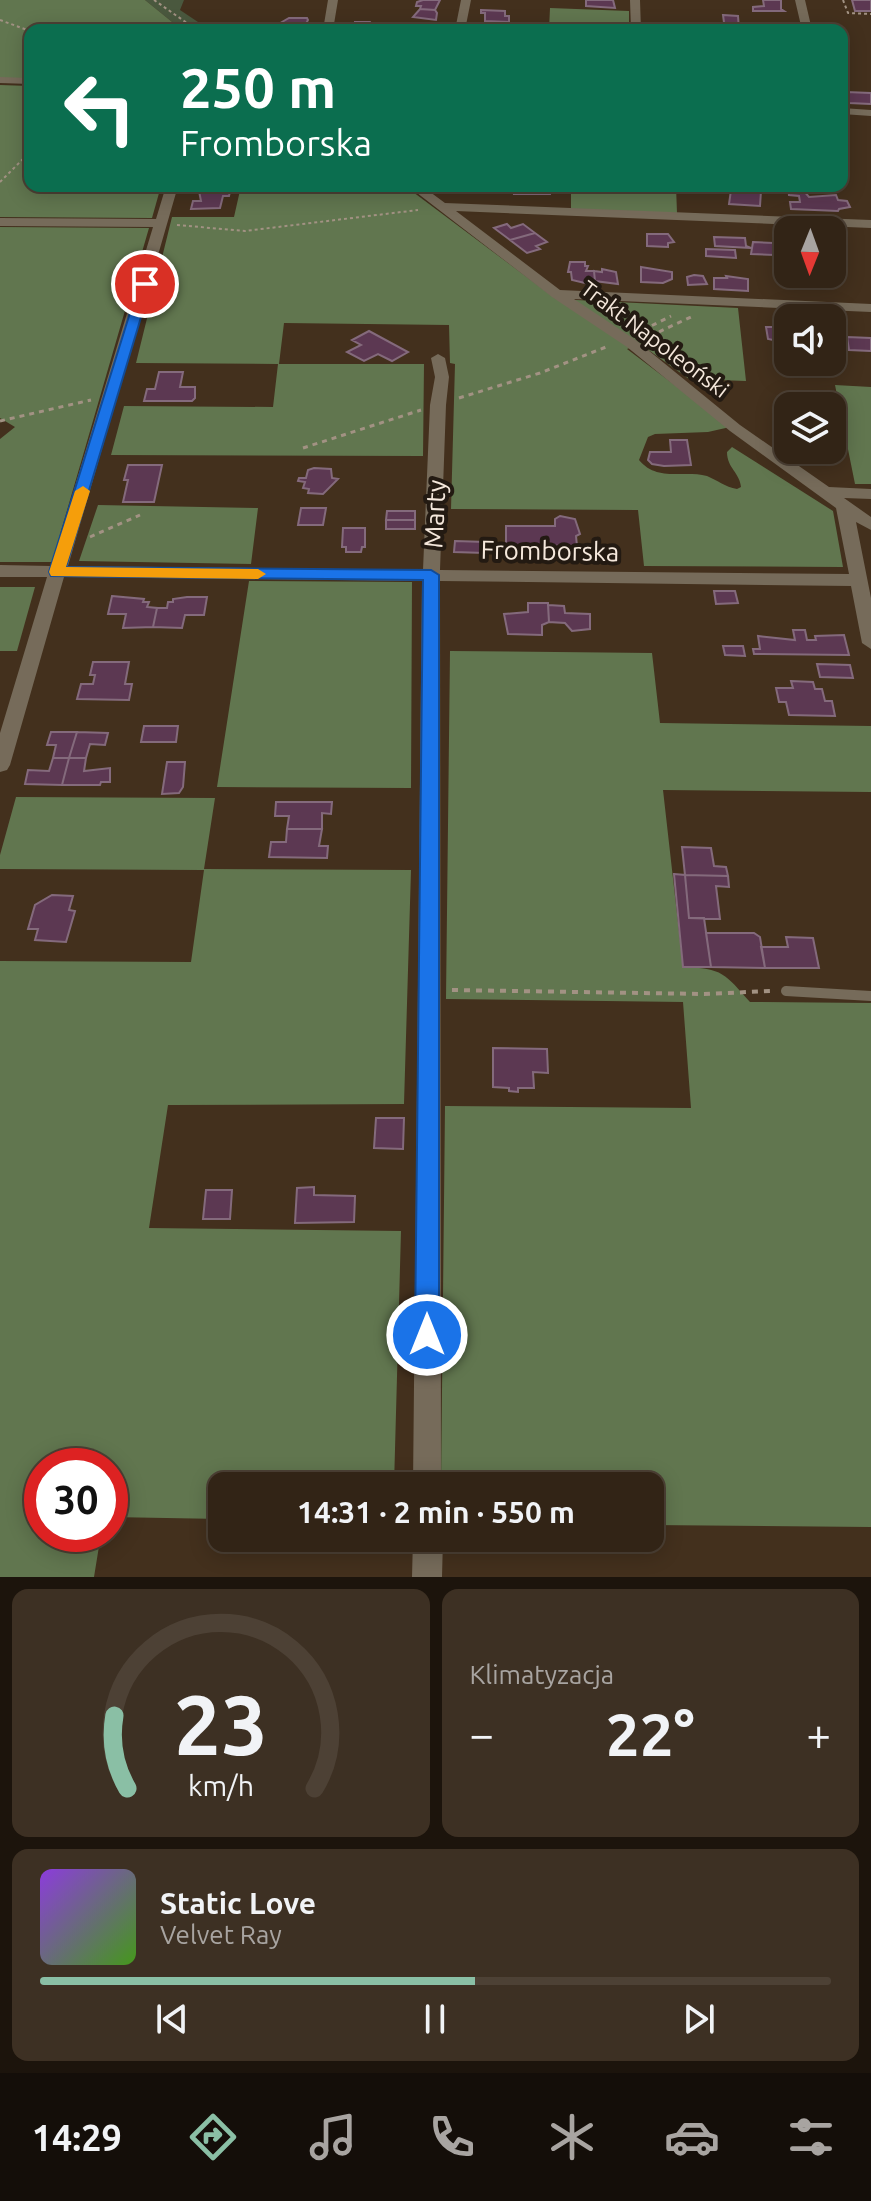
<!DOCTYPE html>
<html lang="pl">
<meta charset="utf-8">
<style>
:root{--surface:#322416;--page:#3d3023;--text:#f1f3f6;--muted:#a8a4a1;--line:#4d4135;--accent:#8abfa5}
body{margin:0;font-family:Ubuntu,sans-serif;background:var(--page);color:var(--text);height:100vh;display:flex;flex-direction:column;font-size:30px;white-space:nowrap}
*{box-sizing:border-box;margin:0}
p{font-size:26px;color:var(--muted)}
.icon{flex:none;width:44px;height:44px;fill:none;stroke:currentColor;stroke-width:2;stroke-linecap:round;stroke-linejoin:round}
.map{position:relative;height:1577px;overflow:hidden}
.details{display:flex;flex-direction:column;gap:12px;padding:12px;background:#1c140c;flex:1}
.details>*{flex:none}
.banner{position:absolute;left:24px;top:24px;width:824px;height:168px;border-radius:16px;box-shadow:0 4px 20px #0003,0 0 0 2px var(--line);background:#0b6e4f;color:#fff;overflow:hidden}
.needle{width:52px;rotate:181deg}
.controls{position:absolute;left:774px;top:216px;display:grid;gap:16px}
.controls a{display:grid;place-items:center;width:72px;height:72px;border-radius:16px;background:var(--surface);box-shadow:0 4px 20px #0003,0 0 0 2px var(--line);font-size:40px}
.speed{position:absolute;left:24px;top:1448px;display:flex;gap:16px;font-size:40px;font-weight:700;text-align:center}
.speed>*{display:grid;place-content:center;width:104px;height:104px;border-radius:50%;background:var(--surface);box-shadow:0 4px 20px #0003,0 0 0 2px var(--line);line-height:1}
.speed .limit{border:12px solid #d22;background:#fff;color:#111}
.pin{position:absolute;display:grid;place-items:center;width:68px;height:68px;color:#fff;margin:-34px;border:4px solid #fff;border-radius:50%;box-shadow:0 2px 8px #0007}
.me{position:absolute;width:88px;margin:-44px;rotate:0deg;stroke-linejoin:round;filter:drop-shadow(0 0 6px #0008)}
.turn{display:flex;align-items:center;gap:28px;height:168px;padding:0 24px;font-size:36px}
.turn .icon{width:104px;height:104px;stroke-width:2.5}
.turn b{display:block;font-size:56px;line-height:68px}
.big{font-size:60px;font-weight:600;line-height:1.1}
.details .card{flex:1;display:flex;flex-direction:column;justify-content:center;gap:12px;min-width:0;padding:0 28px;border-radius:16px;background:var(--page)}
.details .dial{align-items:center;gap:0}
.dial svg{height:208px;overflow:visible;fill:none;stroke:var(--line);stroke-width:7;stroke-linecap:round;text-anchor:middle}
.dial text{fill:var(--text);stroke:none}
.song{display:flex;align-items:center;gap:24px}
.cover{width:96px;height:96px;border-radius:12px;background:linear-gradient(135deg,hsl(270 70% 55%),hsl(100 70% 35%))}
.played{height:8px;border-radius:4px;background:linear-gradient(90deg,var(--accent) 55%,var(--line) 55%)}
.keys{display:flex;justify-content:space-around;direction:ltr}
.heat{display:flex;justify-content:space-between;align-items:center;font-size:44px;direction:ltr}
.details .tiles{flex:1;display:grid;gap:12px;grid-template-columns:1fr 1fr}
.card:last-child{grid-column:span 2}
.trip{position:absolute;left:208px;top:1472px;width:456px;height:80px;border-radius:16px;background:var(--surface);box-shadow:0 4px 20px #0003,0 0 0 2px var(--line);font-weight:600;line-height:80px;text-align:center}
.tabs{display:flex;height:128px;justify-content:space-around;align-items:center;background:#140e09;color:var(--muted)}
.tabs .icon{width:56px;height:56px}
.tabs .on{color:var(--accent)}
.tabs b{font-size:36px;color:var(--text)}
.map>svg:first-child{display:block}
.green{fill:#4a583e}
.forest{fill:#61764f}
.building{fill:#5c3852;stroke:#846a7c;stroke-width:2}
.lines{fill:none;stroke-linecap:round;stroke-linejoin:round}
.path-far2{stroke:#a29283;stroke-width:2;stroke-dasharray:3 3;stroke-linecap:butt}
.path-far1{stroke:#a29283;stroke-width:3;stroke-dasharray:5 5;stroke-linecap:butt}
.path{stroke:#a29283;stroke-width:4;stroke-dasharray:6 6;stroke-linecap:butt}
.service{stroke:#766b5a;stroke-width:10}
.minor{fill:#766b5a;fill-rule:evenodd}
.route{fill:#1a73e8;stroke:#114b97;stroke-width:2}
.slow{fill:#f59e0b}
.labels{text-anchor:middle;stroke-width:8;stroke-linejoin:round;paint-order:stroke}
.far-street-label{font-size:22px;fill:#f5e8dc;stroke:#231a12}
.street-label{font-size:26px;fill:#f5e8dc;stroke:#231a12}
</style>
<div class="map">
<svg width="871" height="1577" viewBox="0 0 871 1577">
<rect width="100%" height="100%" fill="#43301d"/>
<path class="green" d="M145 0H184L180 10 210 30H182Z"/>
<path class="forest" d="M0 0H145L182 30H30V79L0 78Z
M550 8 629 11V30H549Z
M0 85 30 86V186H161L152 218 0 217Z
M241 186H405L556 299 738 308 746 381 689 379 640 344 627 349 730 427 708 432 655 434 648 437 639 460C657 482 684 470 707 476 717 480 725 487 737 489L741 487C740 473 727 468 727 452L732 447 833 511 843 567 644 566 638 510 451 509 455 364 450 363 449 325 284 323 279 364H424L423 456 111 455 124 406 273 407 278 364 136 363 172 217H234Z
M571 186H676L677 213 571 209Z
M0 227 149 228 52 562H0V439L15 427 0 418Z
M835 385 871 387V484H855Z
M98 505 258 508 251 564 79 561Z
M249 581 412 582 411 788 217 787Z
M0 587H35L17 651H0Z
M450 651 652 653 660 723 871 726V792L663 790 683 967C723 968 725 974 750 1002L871 1003V1527L650 1525V1486H441L445 1106 691 1108 683 1002 446 999Z
M16 797 215 798 204 869 411 870 404 1104 168 1105 149 1228 401 1231 394 1486H222V1519L110 1517V1466H42V1534H101L94 1577H0V961L191 962 204 870 0 869V855Z"/>
<path class="building" d="M423 0H440L435 10 420 9 421 6H416L417 2Z
M586 0H613L615 8 586 6Z
M763 0H781V9L784 11H753V7L764 6Z
M852 0H871V11H855Z
M420 9 435 10 437 13 436 20 413 17Z
M481 10 505 11V16H509V22L485 21V13H481Z
M723 15 738 16 739 30H725Z
M289 18H307L308 20 303 29H287V24L282 22Z
M355 22H370L376 30H347V27H355Z
M846 92 871 93V104L849 103Z
M206 186 231 187 229 196H223L220 208 191 209 193 201H201L199 191H204Z
M515 186H551L550 194H514Z
M788 186H808L809 190H803L809 197 836 195 838 200 847 201 850 207 839 209 838 211 791 209 790 202H800L799 196 789 195Z
M731 190 761 191 760 206 729 204Z
M507 224 511 228 523 224 535 233 510 240 494 228Z
M535 233 547 242 536 246 540 249 527 253 510 240Z
M647 234H668L674 242 668 243V247L647 246Z
M714 237 745 238 746 246 751 248 715 246Z
M753 242 773 243 774 255 751 254Z
M706 249 735 250 736 258 706 256Z
M570 262H585V266H588L586 271H594L595 281H589V284L572 280 571 272H568Z
M641 267 672 272V279L663 283 641 282Z
M602 269 616 272 618 284 595 281 594 271 602 272Z
M694 275 703 276 707 284 688 285 687 277Z
M726 276 748 279V291L714 289V278H727Z
M766 327H788V343L768 339Z
M369 331 408 352 392 361 378 354 364 361 347 352 361 345 352 340Z
M847 337 871 338V351L849 350Z
M159 372H183L180 387H195V398L192 401H144L147 389H155Z
M798 398 815 406H788V417L775 408Z
M670 440H687L691 465 664 466 652 464 648 460 650 452H671Z
M128 465H162L154 502H123L128 480H124Z
M314 468 331 469 332 478 338 479 323 494 308 493 309 489 303 488 305 482 298 481 299 478H306L308 470Z
M301 508H326L323 525H298Z
M387 511H415V520H386Z
M560 516 575 519 580 534 576 536 577 546 506 545V526H555V519Z
M386 520H415V529H386Z
M343 528H365V547H362L361 552H346V547H342Z
M455 541 486 542 485 553 454 552Z
M714 591H735L738 603 716 604Z
M112 596 144 599 143 602H149L147 607 157 608 153 627 123 628 126 614H108Z
M187 597H207L204 615H185L182 628 153 627 157 608H167L168 602H173V599Z
M528 603H548L549 622 542 625V635L508 634 504 614 528 612Z
M548 605 564 606 565 613 590 614V629L572 631 565 623 549 622Z
M793 630H805L807 640H816L815 636 844 635 849 655 754 654 753 649H760L758 636 795 640Z
M723 646H743L745 656 725 655Z
M93 662H129L125 684H132L129 700 77 699 81 684H93L95 675H90Z
M817 664 850 665 853 678 820 677Z
M791 681 813 682 815 689H822L825 701H832L835 716 789 715 786 702H779L776 688H793Z
M144 726H178L176 742H141Z
M51 732H77L69 758H53L56 745H47Z
M77 732 108 733 105 745 90 744 86 758H69Z
M53 758H69L62 785 25 784 28 770 49 771Z
M69 758H86L84 771 110 768V782H101L100 785H62Z
M167 762H185L183 787 179 793 162 794Z
M276 802H332L331 814 322 813V829H287L289 816H275Z
M287 829H322L319 846H328L327 858 269 857 271 842H286Z
M682 847 711 848 714 866 726 867 728 876 685 875Z
M674 874 685 875 689 918H704L711 967H683Z
M685 875 728 876 729 887 716 886 720 919 689 918Z
M52 895 73 896 69 910 75 911 66 942 35 940 38 929H28L35 905Z
M706 933H754L760 937 765 968 711 967Z
M786 937 813 938 819 968H765L761 947H788Z
M493 1048 547 1049 548 1073 533 1072 534 1088H518V1092L509 1091V1088L493 1087Z
M376 1118H404L403 1149 374 1148Z
M314 1187V1195L355 1196 354 1222 295 1223 297 1188Z
M206 1190H232L230 1219H203Z"/>
<g class="lines">
<path class="path-far2" d="M154 0 197 30
M843 0 848 13 871 14
M0 20 30 31
M0 182 30 152
M177 225 245 231 418 210"/>
<path class="path-far1" d="M643 330 671 316
M650 336 693 316
M459 398 540 373 606 347
M0 421 91 400
M303 448 421 410
M90 537 140 515"/>
<path class="path" d="M452 990 704 994 771 991"/>
<path class="service" d="M786 991 871 996"/>
<path class="minor" d="M328 0H338L333 30H323Z
M461 0H471L465 30H455Z
M630 0H640L641 30H631Z
M795 0H805L812 30H802Z
M0 77 30 78V84L0 83Z
M842 108 871 110V116L842 114Z
M166 186H178L68 566 423 570 430 405 435 377 431 358 438 354 445 358 449 377 446 405 440 570 849 574 836 508 730 431 627 347 552 297 408 186H422L445 203 871 220V228L456 211 560 290 871 304V312L574 299 637 341 740 425 829 487 871 489V499L844 498 871 517V530L856 522 871 598V649L862 643 851 586 440 581 441 1486H413L422 581 64 577 10 765 7 770 0 772V733L47 577H0V565L51 566 153 227 0 226V218L156 219Z
M413 1538H443L442 1577H412Z"/>
</g>
<path class="route" d="M145 280 151 284 66 567 431 570 439 575V1335L436 1344 427 1347 418 1344 415 1335 423 580 51 576 49 572 139 284Z"/>
<path class="slow" d="M83 486 90 491 66 567 258 569 266 574 258 579 51 576 49 572 75 491Z"/>
<g class="labels">
<g class="far-street-label">
<text transform="translate(655 339) rotate(37)" y="8">Trakt Napoleoński</text>
</g>
<g class="street-label">
<text transform="translate(435 514) rotate(-87)" y="9">Marty</text>
<text transform="translate(550 551) rotate(1)" y="9">Fromborska</text>
</g>
</g>
</svg>
<div class="controls">
<a><svg class="needle" viewBox="-14 -14 28 28"><path d="M0-13l5 13h-10z" fill="#e53935"/><path d="M0 13l5-13h-10z" fill="#a8a4a1"/></svg></a>
<a><svg class="icon" aria-label="sound" viewBox="0 0 24 24"><path d="M4 9h4l5-4v14l-5-4H4zM17 9q2 3 0 6"/></svg></a>
<a><svg class="icon" aria-label="layers" viewBox="0 0 24 24"><path d="M12 4l9 5-9 5-9-5zM3 14l9 5 9-5"/></svg></a>
</div>
<div class="speed"><div class="limit">30</div></div>
<div class="pin" style="left:145px;top:284px;background:#d93025"><svg class="icon" aria-label="arrive" viewBox="0 0 24 24"><path d="M6 21V4h12l-3 4 3 4H6"/></svg></div>
<svg class="me" style="left:427px;top:1335px" viewBox="-20 -20 40 40"><circle r="17" fill="#1a73e8" stroke="#fff" stroke-width="3"/><path d="M0-11L8 9 0 5-8 9z" fill="#fff"/></svg>
<div class="trip">14:31 · 2 min · 550 m</div>
<div class="banner">
<div class="turn"><svg class="icon" aria-label="left" viewBox="0 0 24 24"><path d="M17 20v-9H6M10 6l-5 5 5 5"/></svg><div><b>250 m</b>Fromborska</div></div>
</div>
</div>
<section class="details">
<div class="tiles">
<div class="card dial"><svg viewBox="0 0 100 80">
<path d="M14 69A42 42 0 1 1 86 69"/>
<path d="M14 69A42 42 0 0 1 9 41" stroke="#8abfa5"/>
<text x="50" y="56" font-size="32" font-weight="700">23</text>
<text x="50" y="72" font-size="11">km/h</text>
</svg></div>
<div class="card"><p>Klimatyzacja</p>
<div class="heat"><a>−</a><b class="big">22°</b><a>+</a></div>
</div>
<div class="card">
<div class="song"><i class="cover"></i><div><b>Static Love</b><p>Velvet Ray</p></div></div>
<div class="played"></div>
<div class="keys"><svg class="icon" aria-label="previous" viewBox="0 0 24 24"><path d="M18 5L8 12l10 7zM5 5v14"/></svg><svg class="icon" aria-label="pause" viewBox="0 0 24 24"><path d="M8 5v14M16 5v14"/></svg><svg class="icon" aria-label="next" viewBox="0 0 24 24"><path d="M6 5l10 7-10 7zM19 5v14"/></svg></div>
</div>
</div>
</section>
<nav class="tabs">
<b>14:29</b>
<svg class="icon on" aria-label="directions" viewBox="0 0 24 24"><path d="M12 3l9 9-9 9-9-9zM9 14v-3h6M13 9l2 2-2 2"/></svg>
<svg class="icon" aria-label="music" viewBox="0 0 24 24"><path d="M9 18V5l10-2v13"/><circle cx="6" cy="18" r="3"/><circle cx="16" cy="16" r="3"/></svg>
<svg class="icon" aria-label="phone" viewBox="0 0 24 24"><path d="M5 4h4l2 5-3 2q2 4 5 5l2-3 5 2v4C11 20 4 13 5 4z"/></svg>
<svg class="icon" aria-label="climate" viewBox="0 0 24 24"><path d="M12 3v18M4 7l16 10M4 17L20 7"/></svg>
<svg class="icon" aria-label="car" viewBox="0 0 24 24"><path d="M5 17H2v-5l4-1 3-4h7l3 4 3 1v5h-3M9 17h6M6 11h13"/><circle cx="7" cy="17" r="2"/><circle cx="17" cy="17" r="2"/></svg>
<svg class="icon" aria-label="filters" viewBox="0 0 24 24"><path d="M4 7h16M4 17h16"/><circle cx="9" cy="7" r="2"/><circle cx="15" cy="17" r="2"/></svg>
</nav>
